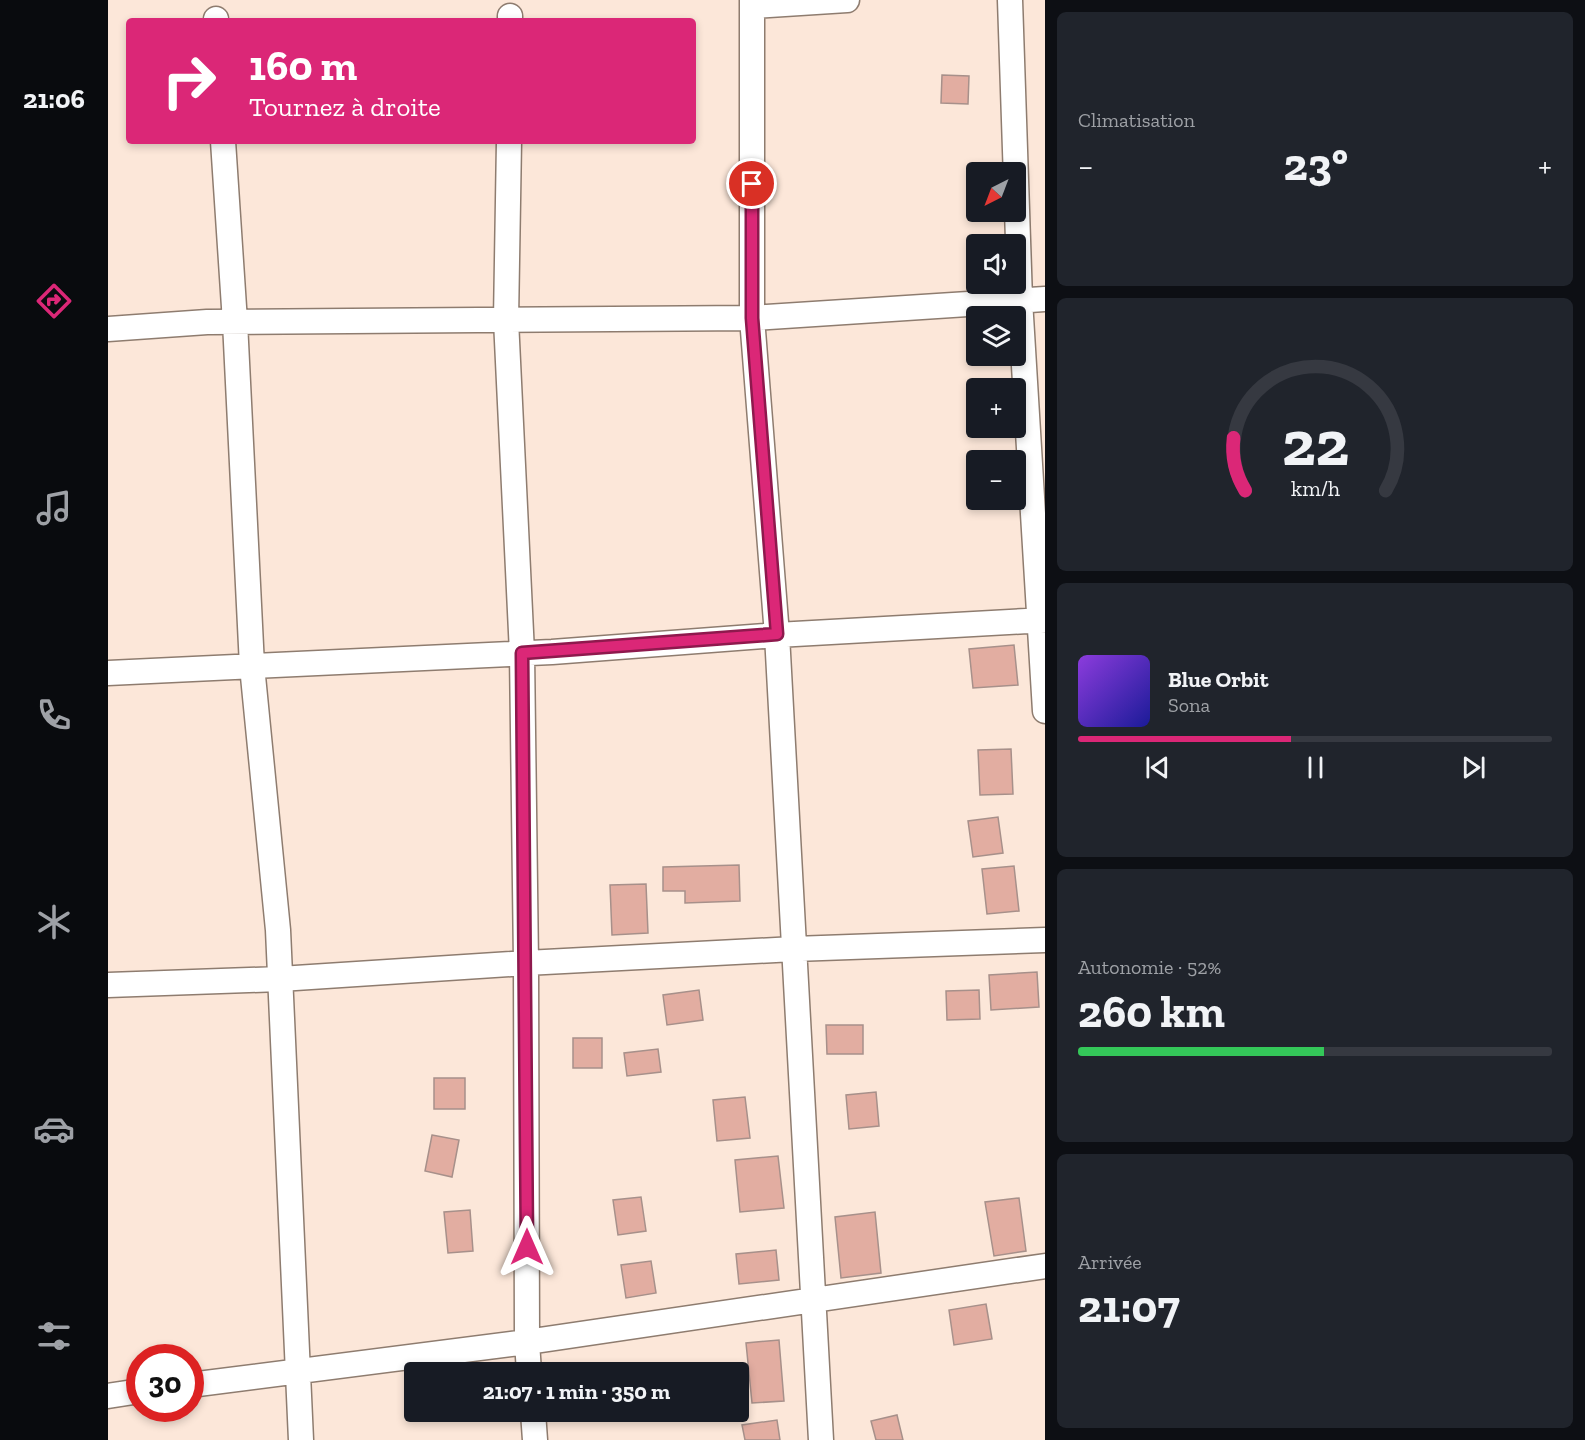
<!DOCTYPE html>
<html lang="fr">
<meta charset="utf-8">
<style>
:root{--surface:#171b24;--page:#20242c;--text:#f1f3f6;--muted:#9ea1a6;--line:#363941;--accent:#db2777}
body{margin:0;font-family:"Zilla Slab",serif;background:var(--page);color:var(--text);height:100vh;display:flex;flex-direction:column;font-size:22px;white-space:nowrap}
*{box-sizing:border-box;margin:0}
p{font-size:20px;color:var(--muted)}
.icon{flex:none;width:33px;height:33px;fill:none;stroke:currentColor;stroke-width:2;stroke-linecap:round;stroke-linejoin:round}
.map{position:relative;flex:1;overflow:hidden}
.panel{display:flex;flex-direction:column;gap:12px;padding:12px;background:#0d0f14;width:540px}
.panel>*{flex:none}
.guide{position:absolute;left:18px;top:18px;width:570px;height:126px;border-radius:6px;box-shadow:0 3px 9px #0003;background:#db2777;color:#fff;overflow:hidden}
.needle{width:39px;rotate:222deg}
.tools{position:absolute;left:858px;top:162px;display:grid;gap:12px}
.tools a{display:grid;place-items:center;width:60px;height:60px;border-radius:6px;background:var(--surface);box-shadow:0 3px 9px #0003;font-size:30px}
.speed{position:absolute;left:18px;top:1344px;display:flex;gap:12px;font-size:30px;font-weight:700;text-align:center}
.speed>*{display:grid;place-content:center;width:78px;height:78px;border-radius:50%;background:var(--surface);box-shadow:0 3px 9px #0003;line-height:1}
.speed .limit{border:9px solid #d22;background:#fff;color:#111}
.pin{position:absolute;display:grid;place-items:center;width:51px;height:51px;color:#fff;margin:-26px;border:3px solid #fff;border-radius:50%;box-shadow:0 2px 6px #0007}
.me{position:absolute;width:66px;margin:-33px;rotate:0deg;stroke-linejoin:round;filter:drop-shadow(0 0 4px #0008)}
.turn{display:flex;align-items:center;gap:21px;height:126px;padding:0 24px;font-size:27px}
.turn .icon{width:78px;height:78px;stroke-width:2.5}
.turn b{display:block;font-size:42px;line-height:51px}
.big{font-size:45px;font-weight:700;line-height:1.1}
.panel .widget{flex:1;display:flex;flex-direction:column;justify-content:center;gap:9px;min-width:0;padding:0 21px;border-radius:9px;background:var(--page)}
.panel .dial{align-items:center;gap:0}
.dial svg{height:156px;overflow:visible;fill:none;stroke:var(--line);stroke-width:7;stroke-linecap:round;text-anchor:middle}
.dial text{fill:var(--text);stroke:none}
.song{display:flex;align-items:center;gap:18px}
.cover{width:72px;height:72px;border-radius:9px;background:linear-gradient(135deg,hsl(270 70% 55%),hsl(240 70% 35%))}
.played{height:6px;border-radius:3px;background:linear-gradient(90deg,var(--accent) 45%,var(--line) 45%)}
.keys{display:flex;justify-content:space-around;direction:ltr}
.heat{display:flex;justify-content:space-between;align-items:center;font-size:33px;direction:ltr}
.charge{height:9px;border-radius:4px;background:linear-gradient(90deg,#34c759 52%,var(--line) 0)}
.trip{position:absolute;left:296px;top:1362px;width:345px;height:60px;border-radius:6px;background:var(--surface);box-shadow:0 3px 9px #0003;font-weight:700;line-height:60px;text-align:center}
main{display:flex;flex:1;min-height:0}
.tab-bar{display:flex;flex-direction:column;width:108px;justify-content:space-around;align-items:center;background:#090b0e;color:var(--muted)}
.tab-bar .icon{width:42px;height:42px}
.tab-bar .current{color:var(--accent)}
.tab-bar b{font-size:27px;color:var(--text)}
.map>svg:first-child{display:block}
.building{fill:#e2ada1;stroke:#a7908a;stroke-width:1.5}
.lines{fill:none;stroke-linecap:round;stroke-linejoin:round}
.street-casing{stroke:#8e7c6f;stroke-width:27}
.street{stroke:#fff;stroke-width:24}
.route-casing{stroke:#8e194d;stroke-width:15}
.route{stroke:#db2777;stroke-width:10}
</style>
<main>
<nav class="tab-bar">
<b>21:06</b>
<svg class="icon current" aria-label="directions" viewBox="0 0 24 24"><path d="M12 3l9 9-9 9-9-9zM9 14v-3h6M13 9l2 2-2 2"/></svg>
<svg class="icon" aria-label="music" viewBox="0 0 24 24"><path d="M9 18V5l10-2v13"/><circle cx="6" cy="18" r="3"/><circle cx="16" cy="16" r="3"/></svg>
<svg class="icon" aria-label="phone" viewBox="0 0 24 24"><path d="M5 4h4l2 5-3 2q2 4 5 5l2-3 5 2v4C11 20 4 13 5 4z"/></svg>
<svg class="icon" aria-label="climate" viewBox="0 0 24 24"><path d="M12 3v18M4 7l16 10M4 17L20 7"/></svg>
<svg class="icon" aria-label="car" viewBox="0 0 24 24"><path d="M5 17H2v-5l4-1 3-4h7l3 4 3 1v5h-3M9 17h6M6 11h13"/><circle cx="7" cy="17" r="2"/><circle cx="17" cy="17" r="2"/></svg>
<svg class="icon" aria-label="filters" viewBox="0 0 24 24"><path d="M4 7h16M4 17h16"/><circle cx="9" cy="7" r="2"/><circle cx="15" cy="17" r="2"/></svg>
</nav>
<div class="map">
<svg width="937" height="1440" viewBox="0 0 937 1440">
<rect width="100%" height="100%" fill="#fce7d9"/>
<path class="building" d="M834 75 861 76 860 104 833 103Z
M906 645 910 685 865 688 861 649Z
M903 749 905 794 872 795 870 750Z
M890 817 895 853 865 857 860 821Z
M631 865 632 901 577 903V891H555V867Z
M906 866 911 911 879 914 874 869Z
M538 884 540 933 504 935 502 885Z
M929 972 931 1007 883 1010 881 975Z
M591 990 595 1020 559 1025 555 995Z
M871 990 872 1019 839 1020 838 991Z
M718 1025H755V1054H719Z
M465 1038H494V1068H465Z
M550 1049 553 1072 519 1076 516 1053Z
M326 1078H357V1109H326Z
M768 1092 771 1126 741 1129 738 1095Z
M637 1097 642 1138 609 1141 605 1100Z
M324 1135 351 1140 344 1177 317 1171Z
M670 1156 676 1208 632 1212 627 1160Z
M533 1197 538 1231 510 1235 505 1200Z
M911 1198 918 1251 886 1256 877 1202Z
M362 1210 365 1251 340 1253 336 1212Z
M767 1212 773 1273 733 1278 727 1217Z
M668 1250 671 1280 631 1284 628 1254Z
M543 1261 548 1293 518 1298 513 1265Z
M878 1304 884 1339 846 1345 841 1310Z
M671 1340 676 1401 644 1403 638 1343Z
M789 1415 795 1440H768L763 1421Z
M669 1420 672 1440H637L634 1425Z"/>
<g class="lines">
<defs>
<path id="street" d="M644 0V318L669 635 713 1440
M902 0 912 300 937 711
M644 6 739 0
M108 19V21
M402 21V16
M115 141 127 322 144 666 170 930 193 1440
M401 141 398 320 414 653 418 963 686 949 937 940
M0 329 99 322 644 318 937 299
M0 673 444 652 669 635 937 620
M0 985 172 979 418 963 419 1342 421 1372
M82 1385 419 1342 937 1266
M0 1396 32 1391
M425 1412 427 1440"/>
</defs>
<use href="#street" class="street-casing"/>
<use href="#street" class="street"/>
</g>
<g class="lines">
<defs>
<path id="route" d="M419 1247 414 653 669 634 644 318V184"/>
</defs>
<use href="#route" class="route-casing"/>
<use href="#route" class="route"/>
</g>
</svg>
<div class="tools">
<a><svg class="needle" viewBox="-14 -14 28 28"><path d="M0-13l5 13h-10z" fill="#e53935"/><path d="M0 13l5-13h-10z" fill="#9ea1a6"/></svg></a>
<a><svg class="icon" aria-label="sound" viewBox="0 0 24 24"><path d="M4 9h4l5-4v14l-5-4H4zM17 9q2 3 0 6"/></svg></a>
<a><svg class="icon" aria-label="layers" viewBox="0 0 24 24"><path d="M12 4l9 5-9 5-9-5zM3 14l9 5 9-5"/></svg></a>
<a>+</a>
<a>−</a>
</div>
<div class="speed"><div class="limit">30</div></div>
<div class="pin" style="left:644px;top:184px;background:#d93025"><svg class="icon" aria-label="arrive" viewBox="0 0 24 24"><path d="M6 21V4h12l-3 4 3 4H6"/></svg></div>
<svg class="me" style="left:419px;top:1247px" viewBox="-20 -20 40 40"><path d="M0-17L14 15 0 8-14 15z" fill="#db2777" stroke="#fff" stroke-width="4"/></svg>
<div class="trip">21:07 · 1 min · 350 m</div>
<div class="guide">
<div class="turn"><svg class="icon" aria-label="right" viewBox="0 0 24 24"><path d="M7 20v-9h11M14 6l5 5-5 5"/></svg><div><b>160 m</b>Tournez à droite</div></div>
</div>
</div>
<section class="panel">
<div class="widget"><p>Climatisation</p>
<div class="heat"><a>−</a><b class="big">23°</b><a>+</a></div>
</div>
<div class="widget dial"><svg viewBox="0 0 100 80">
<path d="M14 69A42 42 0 1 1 86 69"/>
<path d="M14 69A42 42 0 0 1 8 42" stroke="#db2777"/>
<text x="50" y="56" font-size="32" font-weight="700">22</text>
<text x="50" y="72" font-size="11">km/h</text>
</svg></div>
<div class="widget">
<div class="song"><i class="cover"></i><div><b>Blue Orbit</b><p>Sona</p></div></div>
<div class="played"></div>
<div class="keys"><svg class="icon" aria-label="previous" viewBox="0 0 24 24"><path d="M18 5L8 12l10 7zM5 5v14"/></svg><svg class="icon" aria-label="pause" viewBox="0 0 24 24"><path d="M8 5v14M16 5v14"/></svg><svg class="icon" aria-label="next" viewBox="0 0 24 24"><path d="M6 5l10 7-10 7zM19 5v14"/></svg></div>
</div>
<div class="widget"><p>Autonomie · 52%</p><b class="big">260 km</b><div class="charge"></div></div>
<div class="widget"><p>Arrivée</p><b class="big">21:07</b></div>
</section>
</main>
